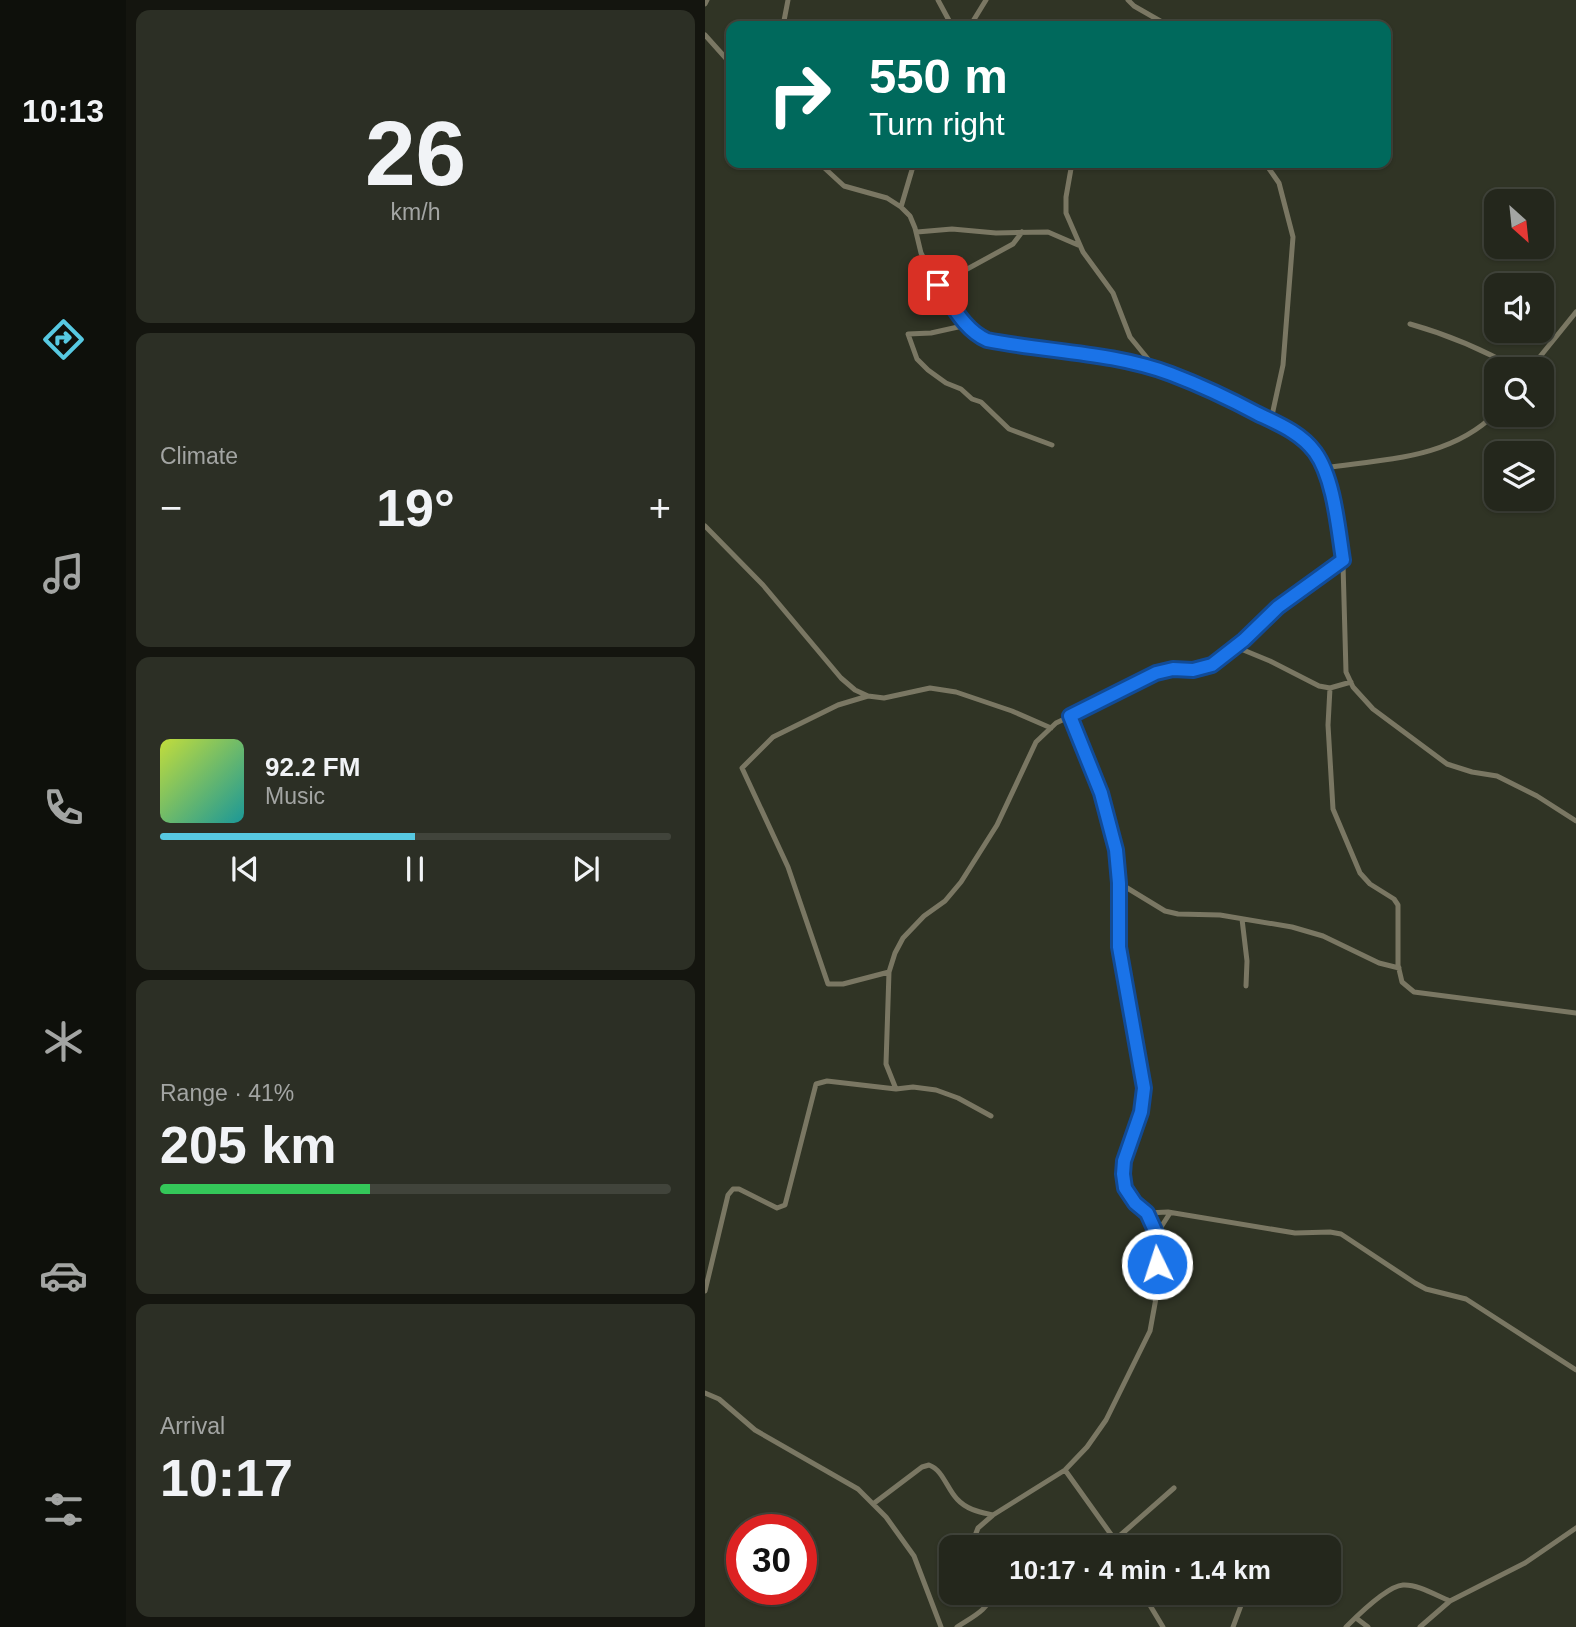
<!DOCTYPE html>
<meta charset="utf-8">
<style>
:root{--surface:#24271c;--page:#2c2f25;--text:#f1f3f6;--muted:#a3a5a3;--line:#41443b;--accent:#57c9e2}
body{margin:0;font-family:Helvetica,sans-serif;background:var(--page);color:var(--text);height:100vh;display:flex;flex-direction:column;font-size:26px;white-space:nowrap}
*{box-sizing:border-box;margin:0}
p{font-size:23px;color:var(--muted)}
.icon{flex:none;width:38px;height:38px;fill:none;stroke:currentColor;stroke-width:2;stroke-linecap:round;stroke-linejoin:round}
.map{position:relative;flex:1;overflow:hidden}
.side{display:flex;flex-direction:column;gap:10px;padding:10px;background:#14150f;width:579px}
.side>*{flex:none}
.banner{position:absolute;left:21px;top:21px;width:665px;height:147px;border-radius:14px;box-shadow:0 2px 5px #0004,0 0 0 2px var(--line);background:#00695c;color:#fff;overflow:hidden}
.needle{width:46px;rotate:153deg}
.fabs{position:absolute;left:779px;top:189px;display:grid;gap:14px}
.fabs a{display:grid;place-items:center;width:70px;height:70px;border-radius:14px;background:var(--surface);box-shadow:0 2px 5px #0004,0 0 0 2px var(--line);font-size:35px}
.speed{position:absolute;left:21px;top:1514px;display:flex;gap:14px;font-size:35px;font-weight:700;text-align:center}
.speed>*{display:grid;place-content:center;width:91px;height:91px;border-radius:50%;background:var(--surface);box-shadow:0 2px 5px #0004,0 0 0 2px var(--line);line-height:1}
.speed .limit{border:10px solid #d22;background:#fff;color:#111}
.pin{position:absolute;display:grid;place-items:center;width:60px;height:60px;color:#fff;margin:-30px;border-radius:14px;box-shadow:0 4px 10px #0006}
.me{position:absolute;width:77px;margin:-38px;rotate:356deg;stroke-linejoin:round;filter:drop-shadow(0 0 5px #0008)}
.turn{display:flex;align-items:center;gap:24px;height:147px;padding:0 28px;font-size:32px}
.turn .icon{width:91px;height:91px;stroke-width:2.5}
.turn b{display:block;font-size:49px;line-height:60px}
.big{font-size:52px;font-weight:600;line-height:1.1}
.side .card{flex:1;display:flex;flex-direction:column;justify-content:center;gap:10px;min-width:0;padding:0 24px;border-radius:14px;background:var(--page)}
.side .dial{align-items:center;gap:0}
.dial b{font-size:91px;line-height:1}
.song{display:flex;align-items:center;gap:21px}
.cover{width:84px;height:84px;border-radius:10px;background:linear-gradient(135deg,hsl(70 70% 55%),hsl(180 70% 35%))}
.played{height:7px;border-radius:4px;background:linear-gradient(90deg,var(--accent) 50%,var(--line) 50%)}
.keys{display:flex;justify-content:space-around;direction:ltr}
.heat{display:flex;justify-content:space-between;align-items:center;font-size:38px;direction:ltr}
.charge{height:10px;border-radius:5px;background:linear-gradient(90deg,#34c759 41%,var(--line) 0)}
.trip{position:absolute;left:234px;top:1535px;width:402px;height:70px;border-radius:14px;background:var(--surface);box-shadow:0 2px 5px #0004,0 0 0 2px var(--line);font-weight:600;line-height:70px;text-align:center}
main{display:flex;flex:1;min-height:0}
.tab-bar{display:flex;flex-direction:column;width:126px;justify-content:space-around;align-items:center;background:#0e100b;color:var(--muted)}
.tab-bar .icon{width:49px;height:49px}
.tab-bar .current{color:var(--accent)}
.tab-bar b{font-size:32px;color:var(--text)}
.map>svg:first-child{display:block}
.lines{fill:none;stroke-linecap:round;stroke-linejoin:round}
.street{stroke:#7a7763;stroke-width:5}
.route-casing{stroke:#114b97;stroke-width:18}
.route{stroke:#1a73e8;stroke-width:12}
</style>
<main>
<nav class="tab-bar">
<b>10:13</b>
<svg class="icon current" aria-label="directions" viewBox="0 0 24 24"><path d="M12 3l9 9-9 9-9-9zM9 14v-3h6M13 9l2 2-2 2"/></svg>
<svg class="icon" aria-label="music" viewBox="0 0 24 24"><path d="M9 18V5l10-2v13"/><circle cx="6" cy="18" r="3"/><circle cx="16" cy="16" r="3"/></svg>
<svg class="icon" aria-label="phone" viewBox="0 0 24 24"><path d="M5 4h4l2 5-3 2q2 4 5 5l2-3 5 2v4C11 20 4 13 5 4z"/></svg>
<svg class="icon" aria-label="climate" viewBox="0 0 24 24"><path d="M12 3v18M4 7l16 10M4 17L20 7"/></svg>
<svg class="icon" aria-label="car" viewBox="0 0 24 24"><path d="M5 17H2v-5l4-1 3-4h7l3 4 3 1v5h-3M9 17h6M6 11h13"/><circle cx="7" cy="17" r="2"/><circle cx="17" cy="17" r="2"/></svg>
<svg class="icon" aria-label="filters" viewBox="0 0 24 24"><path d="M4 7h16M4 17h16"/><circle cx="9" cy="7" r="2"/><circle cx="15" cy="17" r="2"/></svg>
</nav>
<section class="side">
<div class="card dial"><b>26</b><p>km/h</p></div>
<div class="card"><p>Climate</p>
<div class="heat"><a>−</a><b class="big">19°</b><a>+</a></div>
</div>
<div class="card">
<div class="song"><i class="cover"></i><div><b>92.2 FM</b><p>Music</p></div></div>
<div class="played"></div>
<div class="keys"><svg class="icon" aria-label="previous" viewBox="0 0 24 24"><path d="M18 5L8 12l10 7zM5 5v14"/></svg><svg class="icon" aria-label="pause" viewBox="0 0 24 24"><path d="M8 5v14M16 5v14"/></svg><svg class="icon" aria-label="next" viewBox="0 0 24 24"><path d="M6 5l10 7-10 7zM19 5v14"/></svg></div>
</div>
<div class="card"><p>Range · 41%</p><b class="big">205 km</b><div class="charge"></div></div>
<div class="card"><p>Arrival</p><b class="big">10:17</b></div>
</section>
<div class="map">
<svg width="871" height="1627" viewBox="0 0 871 1627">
<rect width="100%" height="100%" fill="#303425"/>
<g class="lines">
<path class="street" d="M233 0 247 26
M423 0 429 6 464 26
M0 4 2 0
M78 26 83 0
M265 26 281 0
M0 35 26 64
M114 163 139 186 182 198 196 207 205 216 210 228 216 253 233 285 258 320 274 336 295 342 418 361 465 373 545 410 597 437 611 453 619 468 632 520 638 564 641 672 648 687 668 709 742 764 767 772 792 776 832 796 871 821
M367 163 361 197V213L378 252 408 293 425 337 452 370
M560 163 574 183 588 237 578 365 566 420
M196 207 209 163
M212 232 247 229 291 233 343 232 373 245
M233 285 308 244 317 232
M705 324C744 335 777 349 812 369
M262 325 226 333 203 334 212 359 223 370 241 383 256 389 267 399 276 402 304 429 347 445
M825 369 871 312
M619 468C680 459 745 459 791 413
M0 526 58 585 136 678 150 690 163 696 179 698 225 688 251 692 307 711 346 728
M531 647 565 661 614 686 625 688 646 682
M625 688 623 725 628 809 655 873 665 884 689 899 693 905V965L697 982 709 992 871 1013
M163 696 133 705 68 737 37 768 83 867 123 984H138L184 972
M414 883 460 911 473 914 515 915 587 927 618 936 674 963 694 968
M537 919 542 961 541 986
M191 1089 181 1064 184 972 190 953 198 938 219 916 240 901 256 882 292 825 331 742 351 723 419 691 433 680 451 673 469 669 488 670 507 665 539 640 573 607 637 560
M442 1213 463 1212 590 1233 625 1232 636 1234 710 1283 721 1289 761 1299 871 1370
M451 1235 465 1213
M0 1291 23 1195 28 1189H34L72 1208 80 1205 111 1084 122 1081 191 1089 208 1087 231 1090 253 1098 286 1116
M0 1393 14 1399 50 1430 153 1489 181 1517 209 1556 236 1627
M360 1470 415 1547
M168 1504 217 1467 224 1465C238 1470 242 1489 252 1499 262 1510 275 1512 288 1515
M411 1539 469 1488
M269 1547 268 1541 273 1528 288 1515 360 1470 382 1447 401 1420 445 1331 451 1298 453 1242 442 1213 430 1203 420 1188 418 1174 419 1162 436 1112 439 1088 414 947 413 879 411 851 396 793 365 716
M437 1592 458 1627
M651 1618 663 1627
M252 1627C265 1618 285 1610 287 1592
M528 1627 541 1592
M641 1627C653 1615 682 1586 698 1585 713 1584 732 1596 745 1601
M715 1627 745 1601 820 1563 871 1528"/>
</g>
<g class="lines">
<defs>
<path id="route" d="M233 285C247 304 259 330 282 340 342 352 407 352 466 374 495 385 525 399 553 414 574 424 596 433 610 452 629 478 633 528 638 560L573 607 539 640 507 665 488 670 468 669 451 673 365 716 396 793 411 850 414 883V947L439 1088 436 1112 419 1161 418 1174 420 1188 430 1203 442 1213 452 1235V1264"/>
</defs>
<use href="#route" class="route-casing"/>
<use href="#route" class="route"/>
</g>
</svg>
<div class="fabs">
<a><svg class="needle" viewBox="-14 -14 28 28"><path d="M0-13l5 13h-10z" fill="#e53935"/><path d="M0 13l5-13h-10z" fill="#a3a5a3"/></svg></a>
<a><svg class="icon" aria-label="sound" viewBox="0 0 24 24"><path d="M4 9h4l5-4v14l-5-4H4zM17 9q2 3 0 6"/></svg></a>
<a><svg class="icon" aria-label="search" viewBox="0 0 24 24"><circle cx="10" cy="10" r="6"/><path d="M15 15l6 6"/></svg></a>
<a><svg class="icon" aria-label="layers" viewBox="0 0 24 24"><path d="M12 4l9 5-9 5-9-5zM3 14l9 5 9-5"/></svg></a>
</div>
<div class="speed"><div class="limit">30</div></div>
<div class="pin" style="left:233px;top:285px;background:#d93025"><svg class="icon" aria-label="arrive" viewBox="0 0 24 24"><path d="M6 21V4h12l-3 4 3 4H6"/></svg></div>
<svg class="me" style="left:452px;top:1264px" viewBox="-20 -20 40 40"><circle r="17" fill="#1a73e8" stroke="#fff" stroke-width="3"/><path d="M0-11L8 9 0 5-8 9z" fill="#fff"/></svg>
<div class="trip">10:17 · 4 min · 1.4 km</div>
<div class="banner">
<div class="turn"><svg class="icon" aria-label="right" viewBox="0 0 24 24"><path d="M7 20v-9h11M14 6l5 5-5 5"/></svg><div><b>550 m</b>Turn right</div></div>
</div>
</div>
</main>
